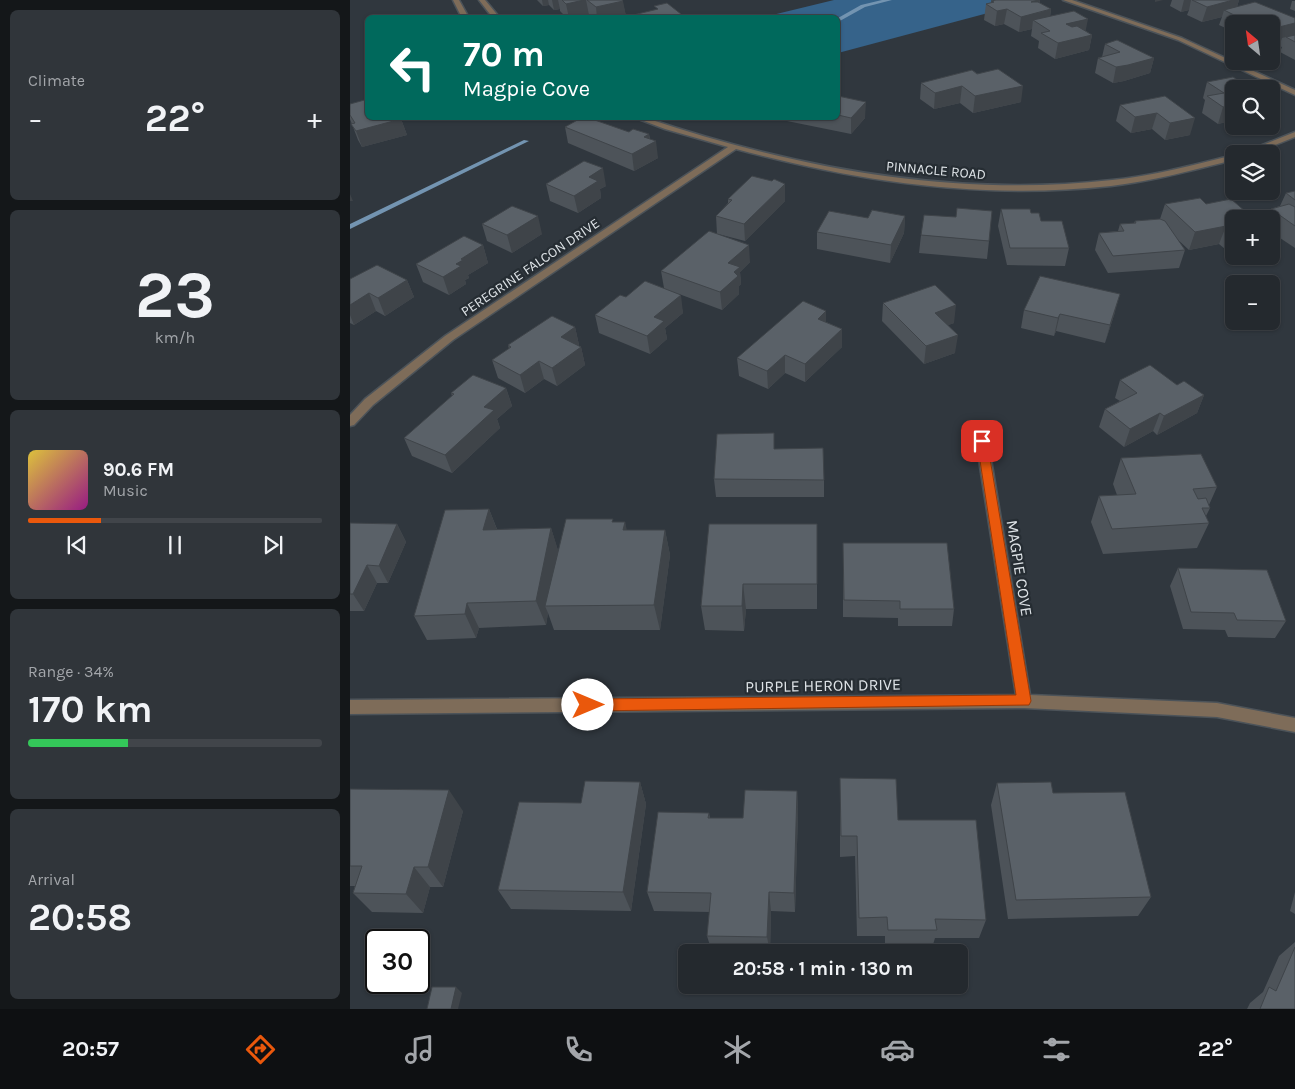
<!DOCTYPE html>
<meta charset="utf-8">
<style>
:root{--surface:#24292e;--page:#30353a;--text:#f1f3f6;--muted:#a3a6aa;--line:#41454a;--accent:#ea580c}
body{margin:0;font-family:Karla,sans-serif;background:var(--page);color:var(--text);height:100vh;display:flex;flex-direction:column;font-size:19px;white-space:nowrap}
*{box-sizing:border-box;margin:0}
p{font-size:16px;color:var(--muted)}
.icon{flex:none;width:28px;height:28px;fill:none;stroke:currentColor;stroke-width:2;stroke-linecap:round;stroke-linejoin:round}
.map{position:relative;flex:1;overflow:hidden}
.panel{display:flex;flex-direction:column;gap:10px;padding:10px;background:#141719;width:350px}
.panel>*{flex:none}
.banner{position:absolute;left:15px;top:15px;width:475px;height:105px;border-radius:8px;box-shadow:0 1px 4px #0004,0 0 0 1px var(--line);background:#00695c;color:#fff;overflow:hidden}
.needle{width:32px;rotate:331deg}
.buttons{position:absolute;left:875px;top:15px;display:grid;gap:10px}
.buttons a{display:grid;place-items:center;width:55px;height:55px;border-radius:8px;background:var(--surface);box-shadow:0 1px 4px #0004,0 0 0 1px var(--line);font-size:25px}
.speed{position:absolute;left:15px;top:929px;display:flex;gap:10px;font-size:25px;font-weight:700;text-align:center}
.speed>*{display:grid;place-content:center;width:65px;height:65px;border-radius:50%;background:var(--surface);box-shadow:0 1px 4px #0004,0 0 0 1px var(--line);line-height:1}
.speed .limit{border:2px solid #111;border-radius:8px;background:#fff;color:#111}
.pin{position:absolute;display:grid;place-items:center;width:42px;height:42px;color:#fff;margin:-21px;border-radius:10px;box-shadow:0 2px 8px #0006}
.me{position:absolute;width:55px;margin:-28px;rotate:90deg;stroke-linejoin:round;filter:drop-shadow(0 0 4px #0008)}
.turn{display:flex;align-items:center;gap:18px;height:105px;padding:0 15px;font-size:22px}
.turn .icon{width:65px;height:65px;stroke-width:2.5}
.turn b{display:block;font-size:35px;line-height:42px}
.big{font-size:38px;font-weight:700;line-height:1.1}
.panel .tile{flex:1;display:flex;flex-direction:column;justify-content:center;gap:8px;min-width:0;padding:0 18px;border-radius:8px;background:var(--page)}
.panel .dial{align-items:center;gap:0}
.dial b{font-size:65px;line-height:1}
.song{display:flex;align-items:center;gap:15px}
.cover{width:60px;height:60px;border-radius:8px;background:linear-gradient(135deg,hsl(50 70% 55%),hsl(310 70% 35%))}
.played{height:5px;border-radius:2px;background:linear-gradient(90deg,var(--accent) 25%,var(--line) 25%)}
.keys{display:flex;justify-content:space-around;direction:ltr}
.heat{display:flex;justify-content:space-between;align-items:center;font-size:28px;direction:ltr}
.charge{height:8px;border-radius:4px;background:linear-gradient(90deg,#34c759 34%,var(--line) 0)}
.trip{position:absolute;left:328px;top:944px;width:290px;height:50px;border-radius:8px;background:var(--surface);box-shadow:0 1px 4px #0004,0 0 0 1px var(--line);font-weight:700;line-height:50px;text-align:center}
.tabs{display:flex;height:80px;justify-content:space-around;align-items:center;background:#0e1012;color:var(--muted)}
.tabs .icon{width:35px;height:35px}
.tabs .selected{color:var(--accent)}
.tabs b{font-size:22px;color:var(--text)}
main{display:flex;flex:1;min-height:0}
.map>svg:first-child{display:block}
.forest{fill:#36638a}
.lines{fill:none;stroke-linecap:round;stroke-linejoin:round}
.stream{fill:#7394b1;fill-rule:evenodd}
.minor-casing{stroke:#4c5359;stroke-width:3}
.minor{fill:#7e6c59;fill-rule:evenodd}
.wall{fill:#4d5359}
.shaded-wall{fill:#3f4449}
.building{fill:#5a6168;stroke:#3f4449}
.route{fill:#ea580c;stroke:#983908}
.labels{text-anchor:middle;stroke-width:4.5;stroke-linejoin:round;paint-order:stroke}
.far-street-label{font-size:14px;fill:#dee3e7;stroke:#262d33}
.street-label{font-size:16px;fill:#dee3e7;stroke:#262d33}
</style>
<main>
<section class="panel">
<div class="tile"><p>Climate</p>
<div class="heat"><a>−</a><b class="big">22°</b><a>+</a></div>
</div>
<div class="tile dial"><b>23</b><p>km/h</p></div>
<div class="tile">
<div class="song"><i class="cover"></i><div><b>90.6 FM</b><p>Music</p></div></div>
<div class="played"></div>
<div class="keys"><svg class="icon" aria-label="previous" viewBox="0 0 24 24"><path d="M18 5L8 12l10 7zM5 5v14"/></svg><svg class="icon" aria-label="pause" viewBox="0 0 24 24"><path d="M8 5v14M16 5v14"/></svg><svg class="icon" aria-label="next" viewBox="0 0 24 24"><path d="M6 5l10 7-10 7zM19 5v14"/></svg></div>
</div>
<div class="tile"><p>Range · 34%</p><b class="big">170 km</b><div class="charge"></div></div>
<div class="tile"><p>Arrival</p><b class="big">20:58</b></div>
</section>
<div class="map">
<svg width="945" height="1009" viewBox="0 0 945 1009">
<rect width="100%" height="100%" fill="#30373e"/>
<path class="forest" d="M484 0H687L488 53V18H410Z"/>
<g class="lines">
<path class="stream" d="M532 0H542L515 7 488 22V18L511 5Z
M174 140 179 141 0 229V224Z"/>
<defs>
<path id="minor" d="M103 0H109L119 18H112Z
M129 0H135L150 18H143Z
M713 0H722L832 38 945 90V95L828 40Z
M286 118H296C445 168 604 198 762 180 803 176 843 165 884 155V160C843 170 803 181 761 186 633 200 509 182 386 149L103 340 23 405 4 425 0 426V415L15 399 95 336 378 147 315 129Z
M945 132V137L902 154H890Z
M632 437 638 441 680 695 867 703 945 718V732L867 717 674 708 0 714V700L666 695 626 441Z"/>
</defs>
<use href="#minor" class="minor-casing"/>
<use href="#minor" class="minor"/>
</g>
<path class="wall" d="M187 0H272L276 16 270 18H242L239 15 225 18H217L210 11V9L204 10 199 5 193 6Z
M646 0H690V3L701 9 700 17 736 31 742 35 739 50 705 59 688 48 689 41 681 36 682 29 669 32 654 24 645 26 634 20 636 4 641 3V1Z
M822 0H889L887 7 945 18V60L930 52 932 47 929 46 931 41 921 43V24H884V32L869 25 872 17 852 22 837 15 839 10 831 12 820 6Z
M942 1H945V11L940 9Z
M755 44 804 58 800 73 774 81 763 83 745 73 748 58 752 57Z
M622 70 671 102 623 113 610 103 584 109 570 99 571 83Z
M857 82 884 89V120L868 124 852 113 855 100 853 98Z
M488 96 515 118 501 134 432 120 431 118H488Z
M815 96 840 135 815 140 802 129 781 133 766 121 770 105Z
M0 104 51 119 57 135 12 147 8 140 0 119Z
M215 127 279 132 299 134 300 139 308 158 284 171 218 143Z
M196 184 256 186 250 189 251 198 228 213 200 201Z
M435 184V201L395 241 368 234 400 262 390 272 391 284 389 286V294L372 310 329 294 333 313 315 328 317 339 300 354 249 333 245 315 276 297 314 288 311 271 367 234 366 216 378 203V199Z
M945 191V248L921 232V219H917L921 209 930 206 936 193Z
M815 204H856L884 219V256H896L886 258 869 244 839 250 826 238 835 250 829 268 758 273 745 250 749 233 768 231 770 224 784 223 785 221 810 219Z
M651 209 681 213 691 221 719 248 715 266 657 265 648 226Z
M555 216 554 233 540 263 467 249V232L518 218Z
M132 224 192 234 162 253 137 241Z
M571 235 639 241 637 259 569 253Z
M133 245 138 263 118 275 119 278 115 280 116 284 99 295 73 282 66 264Z
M0 279 57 280 64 297 35 316 26 311 4 325 0 323Z
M533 303 604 323 598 325 605 353 574 364 532 321Z
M674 310 765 312 755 343 706 331 704 336 671 328Z
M476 311V322L492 329V347L455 382 435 373 418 389 389 376 387 358Z
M225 327 229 345 228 346 231 347 235 365 207 386 194 379 175 393 148 378 142 360 159 349 158 345Z
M770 380 827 385 854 395 847 413 807 435 803 431 774 447 749 427 755 409 770 401 765 398Z
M156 388 162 406 147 419 150 428 102 473 62 456 54 438 102 396 101 393Z
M425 449 474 480V497H366L364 479Z
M771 458 867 487 859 505 860 508 856 516 859 523 847 548 753 554 741 522 749 496 767 495 763 484Z
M139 509 147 529 201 528 208 551 264 522H275L276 530H315L320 555 310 630H204L198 613 196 625 129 628 126 638 77 640 64 616Z
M0 523 47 524 56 542 38 583H27L14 611H0Z
M467 524V609H396L394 631 355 630 351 606Z
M493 543 604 609 602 626H548V618L493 617Z
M828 568 936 621 925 638 878 637 875 630 833 629 820 586Z
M490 778 548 820 636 920 629 938H585L582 948H535V936H507L505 856 490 857Z
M290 782 296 804 281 911 161 909 148 890 231 803Z
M647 783 703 793 801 897 788 916 658 919 641 805Z
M0 789 113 811 93 887H80L73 913 22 912 3 893 5 886H0Z
M447 791 448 812 445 912 421 911 420 952H362L357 936 360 912 304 911 297 892 359 813 360 818H393Z
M945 892V914L940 911Z
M945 942V1009H897L900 1003 913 992 929 956Z"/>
<path class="shaded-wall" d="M192 0H198L199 5 193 6Z
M202 0H208L210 9 204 10Z
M212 0H236L239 15 225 18H219L216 4Z
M688 0H690L688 13 701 9 699 25 683 20 682 29 669 32 671 17 681 2Z
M805 0H813L805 2Z
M834 0H841L839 10 831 12Z
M883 0H889L885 13 874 10 872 17 852 22 857 7Z
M273 1 276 16 270 18H247L246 7Z
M657 9 654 24 645 26 647 11Z
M900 15 897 24H888L890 18Z
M738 19 735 34 716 24Z
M945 23V37H936L932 38 931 41 921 43V41L925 28Z
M742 35 739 50 705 59 708 43Z
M804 58 800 73 774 81 763 83 766 67Z
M612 86 610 103 584 109 585 93Z
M673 86 671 102 623 113 625 96Z
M884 96V120L868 124 873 107Z
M516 102 515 118 501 134V118Z
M807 113 802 129 781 133 785 117Z
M845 118 840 135 815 140 820 123Z
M51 119 57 135 12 147 6 131Z
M299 134 300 144 306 141 308 158 284 171 282 154 294 137Z
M253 168 256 186 250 189 251 198 228 213 224 196 239 177Z
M435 184V201L395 241 394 224Z
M0 194 3 201H0Z
M188 216 192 234 162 253 157 235Z
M555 216 554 233 540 263 541 245Z
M876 226 869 244 839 250 845 232Z
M133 245 138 263 118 275 119 278 115 280 116 284 99 295 93 277 111 259Z
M399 245 400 262 390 272 391 284 389 286V294L372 310 370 292 378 263Z
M886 256H896L886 258Z
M57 280 64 297 35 316 28 298Z
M19 293 26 311 4 325 0 315V305Z
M770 294 765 312 755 343 760 325Z
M331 295 333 313 315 328 317 339 300 354 297 336 304 317Z
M606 305 604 323 583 331 585 313Z
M476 311V329L468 319Z
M710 314 706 331 704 336 708 318Z
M225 327 229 345 215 355 211 337Z
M492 329V347L455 382V364Z
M608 335 605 353 574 364 576 346Z
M231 347 235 365 207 386 202 368Z
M435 355V373L418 389 417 371Z
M189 361 194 379 175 393 170 375Z
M156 388 162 406 147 419 150 428 102 473 95 455 134 407Z
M854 395 847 413 807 435 814 416Z
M810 413 803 431 774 447 780 429Z
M139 509 149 535 133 530Z
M275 522 281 548 273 530Z
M47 524 56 542 38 583 29 566Z
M201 528 209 553 195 606 198 613 196 625 186 601Z
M315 530 320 555 310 630 304 605Z
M17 565 27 583 14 611 3 594Z
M393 584 396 609 394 631 392 606Z
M117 603 129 628 126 638 115 614Z
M290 782 296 804 281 911 273 892Z
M99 790 113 811 93 887 78 867Z
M447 791 448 812 445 912 444 893Z
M64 867 80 887 73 913 56 894Z
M419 892 421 911 420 952 417 937Z
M106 987 112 993 108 1009H101Z"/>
<path class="building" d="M212 0H234L216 4Z
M237 0H272L273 1 246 7Z
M646 0H688L681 2H688L701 9 671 17 657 9 647 11 636 4 644 2 641 1Z
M842 0H883L857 7Z
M905 2 945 18V23L925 28 921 26V24H917L900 15 890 18 874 10Z
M317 3 336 18 275 17 308 9 304 6Z
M724 11 738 19 716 24 722 27 727 26 742 35 708 43 691 33 700 31 683 20Z
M945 35V42L936 37Z
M767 40 804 58 778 65 766 67 748 58 770 52 755 44Z
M648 69 673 86 625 96 612 86 585 93 571 83 622 70 627 74Z
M883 77 901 89H884V96H883L884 97V105L873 107 857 96 874 93 857 82Z
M488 96 516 102 501 118 488 115Z
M815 96 845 118 820 123 807 113 785 117 770 105Z
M18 99V118H51V119L6 131 1 124 5 123 0 115V104Z
M231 118H239L279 132 283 129 299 134 294 137 306 141 282 154 215 127Z
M234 161 253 168 239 177 248 181 224 196 196 184Z
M402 176 422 181 424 179 435 184 394 224 366 216 382 200 378 199Z
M945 191V200L936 193Z
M850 198 856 204 881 199 904 219H884V233L876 226 845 232 815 204Z
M939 204 945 207V226L921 209Z
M162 206 188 216 157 235 132 224Z
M607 208 642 211 639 241 571 235 574 215 606 217Z
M651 209H680L681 213H689L691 221H712L719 248H660Z
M522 210 555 216 541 245 467 232 479 211 518 218Z
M810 219 815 221 835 250 763 256 749 233 774 231 770 224 786 223 785 221Z
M359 231 399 245 378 263 390 267 384 272 388 276 370 292 311 271Z
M114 236 133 245 111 259 113 260 106 264 111 266 93 277 66 264Z
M27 265 57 280 28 298 19 293 0 305V279Z
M690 276 770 294 760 325 710 314 708 318 674 310Z
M295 281 331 295 304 317 314 321 297 336 245 315 270 295 276 297Z
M585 285 606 305 585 313 608 335 576 346 533 303Z
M453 301 476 311 468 319 492 329 455 364 435 355 417 371 387 358Z
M202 316 225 327 211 337 231 347 202 368 189 361 170 375 142 360 161 347 158 345Z
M800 365 827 385 834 381 854 395 814 416 810 413 780 429 755 409 787 393 770 380Z
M123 375 156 388 134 407 144 410 95 455 54 438 104 394 101 393Z
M424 433V449L473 448 474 480 364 479 367 434Z
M851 454 867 487 843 489 848 499 856 498 860 508H852L859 523 762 529 749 496 786 494 771 458Z
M139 509 133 530 201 528 186 601 117 603 115 614 64 616 95 510Z
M216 519H263L262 522H275L273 530H315L304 605 195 606Z
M0 523 47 524 29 566 17 565 3 594H0Z
M359 524H467V584H393L392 606H351Z
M493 543H597L604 609H550V601L494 600Z
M828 568 917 570 936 621 887 620 884 613 841 612Z
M490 778 546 779 548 820H626L636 920 585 919 587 930H538L537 917 509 918 507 836H491Z
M235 781 290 782 273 892 148 890 169 802 231 803Z
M701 782 703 793 775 792 801 897 666 900 647 783Z
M0 789 99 790 78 867H64L56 894 3 893 12 866H0Z
M395 790 447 791 444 893 419 892 417 937 357 936 361 893 297 892 308 812 359 813 358 818H393Z
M945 947V1009H910L919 987 926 991Z
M82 987H106L101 1009H77Z"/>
<path class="route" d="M632 438 637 441 681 701 679 705 238 711 233 709 231 705 233 701 238 699 666 695 627 441Z"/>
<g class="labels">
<g class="far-street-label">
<text transform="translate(586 170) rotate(5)" y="5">PINNACLE ROAD</text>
<text transform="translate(180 267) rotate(-34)" y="5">PEREGRINE FALCON DRIVE</text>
</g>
<g class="street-label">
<text transform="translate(670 568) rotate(81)" y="6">MAGPIE COVE</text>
<text transform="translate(473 685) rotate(-1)" y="6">PURPLE HERON DRIVE</text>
</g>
</g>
</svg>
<div class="buttons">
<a><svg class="needle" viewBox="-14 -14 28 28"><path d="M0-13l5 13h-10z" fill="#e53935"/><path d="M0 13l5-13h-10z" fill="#a3a6aa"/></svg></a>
<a><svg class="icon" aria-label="search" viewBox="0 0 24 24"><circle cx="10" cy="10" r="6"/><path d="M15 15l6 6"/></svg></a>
<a><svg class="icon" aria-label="layers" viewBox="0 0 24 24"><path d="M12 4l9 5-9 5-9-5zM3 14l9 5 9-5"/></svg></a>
<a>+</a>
<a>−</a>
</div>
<div class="speed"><div class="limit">30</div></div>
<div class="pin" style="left:632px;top:441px;background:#d93025"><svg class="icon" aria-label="arrive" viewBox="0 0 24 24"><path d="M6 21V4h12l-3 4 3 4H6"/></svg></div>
<svg class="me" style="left:238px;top:705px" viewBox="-20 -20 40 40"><circle r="19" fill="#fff"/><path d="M0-13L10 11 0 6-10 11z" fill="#ea580c"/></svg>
<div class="trip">20:58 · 1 min · 130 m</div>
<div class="banner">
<div class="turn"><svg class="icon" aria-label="left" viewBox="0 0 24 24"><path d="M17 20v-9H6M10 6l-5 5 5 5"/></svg><div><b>70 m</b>Magpie Cove</div></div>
</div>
</div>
</main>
<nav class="tabs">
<b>20:57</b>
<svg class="icon selected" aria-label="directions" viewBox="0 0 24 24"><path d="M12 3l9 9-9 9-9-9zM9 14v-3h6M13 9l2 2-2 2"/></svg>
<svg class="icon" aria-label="music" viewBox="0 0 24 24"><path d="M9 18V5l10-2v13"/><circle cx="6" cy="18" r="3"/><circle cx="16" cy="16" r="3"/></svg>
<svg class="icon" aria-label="phone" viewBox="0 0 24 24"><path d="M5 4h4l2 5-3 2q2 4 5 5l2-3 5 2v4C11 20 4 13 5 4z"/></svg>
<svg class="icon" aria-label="climate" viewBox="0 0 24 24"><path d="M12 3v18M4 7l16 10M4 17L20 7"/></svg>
<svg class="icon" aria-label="car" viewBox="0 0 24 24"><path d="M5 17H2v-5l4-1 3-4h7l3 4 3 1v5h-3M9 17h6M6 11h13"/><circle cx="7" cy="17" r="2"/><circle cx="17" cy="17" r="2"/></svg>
<svg class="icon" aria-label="filters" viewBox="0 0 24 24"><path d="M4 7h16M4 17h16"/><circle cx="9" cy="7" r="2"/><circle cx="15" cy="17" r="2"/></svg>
<b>22°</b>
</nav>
